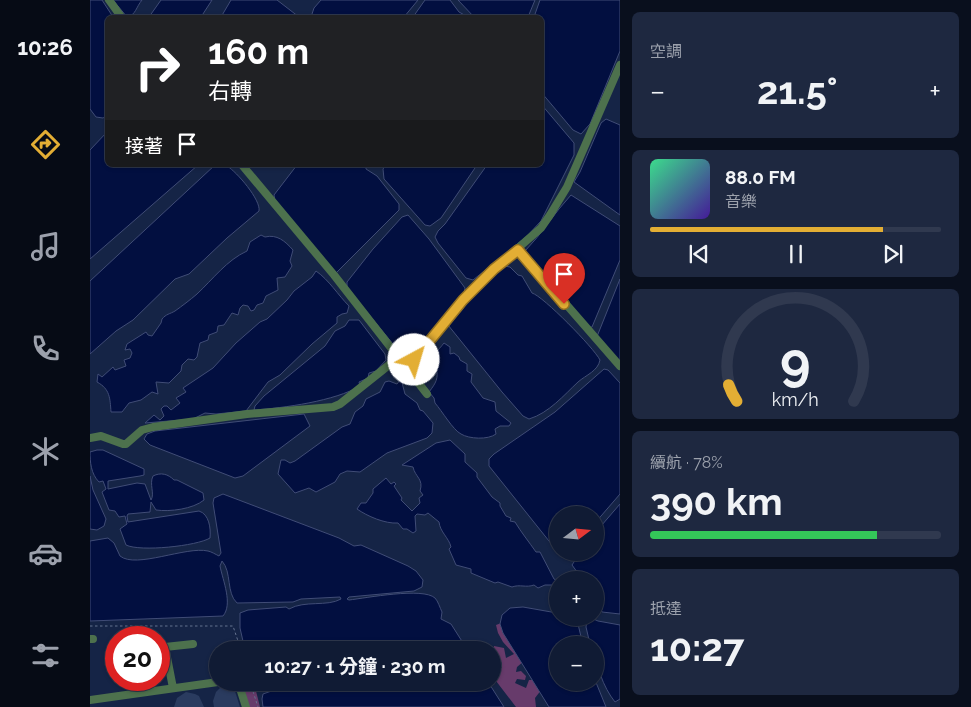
<!DOCTYPE html>
<html lang="zh-TW">
<meta charset="utf-8">
<style>
:root{--surface:#101b34;--page:#1e2840;--text:#f1f3f6;--muted:#9ca1ac;--line:#30394f;--accent:#e3ae34}
body{margin:0;font-family:Raleway,"Noto Sans TC",sans-serif;background:var(--page);color:var(--text);height:100vh;display:flex;flex-direction:column;font-size:19px;white-space:nowrap}
*{box-sizing:border-box;margin:0}
p{font-size:16px;color:var(--muted)}
.icon{flex:none;width:28px;height:28px;fill:none;stroke:currentColor;stroke-width:2;stroke-linecap:round;stroke-linejoin:round}
.map{position:relative;flex:1;overflow:hidden}
.sheet{display:flex;flex-direction:column;gap:12px;padding:12px;background:#090f1d;width:351px}
.sheet>*{flex:none}
.hud{position:absolute;left:15px;top:15px;width:439px;height:152px;border-radius:8px;box-shadow:0 1px 4px #0004,0 0 0 1px var(--line);background:#202124;color:#fff;overflow:hidden}
.needle{width:32px;rotate:74deg}
.fabs{position:absolute;left:459px;top:506px;display:grid;gap:10px}
.fabs a{display:grid;place-items:center;width:55px;height:55px;border-radius:50%;background:var(--surface);box-shadow:0 1px 4px #0004,0 0 0 1px var(--line);font-size:25px}
.speed{position:absolute;left:15px;top:626px;display:flex;gap:10px;font-size:25px;font-weight:700;text-align:center}
.speed>*{display:grid;place-content:center;width:65px;height:65px;border-radius:50%;background:var(--surface);box-shadow:0 1px 4px #0004,0 0 0 1px var(--line);line-height:1}
.speed .limit{border:8px solid #d22;background:#fff;color:#111}
.pin{position:absolute;display:grid;place-items:center;width:42px;height:42px;color:#fff;margin:-51px -21px;border-radius:50% 50% 50% 0;rotate:-45deg;box-shadow:0 0 5px #0007}
.pin .icon{rotate:45deg}
.me{position:absolute;width:55px;margin:-28px;rotate:39deg;stroke-linejoin:round;filter:drop-shadow(0 0 4px #0008)}
.turn{display:flex;align-items:center;gap:18px;height:105px;padding:0 20px;font-size:22px}
.turn .icon{width:65px;height:65px;stroke-width:2.5}
.turn b{display:block;font-size:35px;line-height:42px}
.then{display:flex;align-items:center;height:48px;padding:0 20px;background:#0003;gap:10px;font-size:19px}
.big{font-size:38px;font-weight:700;line-height:1.1}
.sheet .tile{flex:1;display:flex;flex-direction:column;justify-content:center;gap:8px;min-width:0;padding:0 18px;border-radius:8px;background:var(--page)}
.sheet .dial{align-items:center;gap:0}
.dial svg{height:130px;overflow:visible;fill:none;stroke:var(--line);stroke-width:7;stroke-linecap:round;text-anchor:middle}
.dial text{fill:var(--text);stroke:none}
.song{display:flex;align-items:center;gap:15px}
.cover{width:60px;height:60px;border-radius:8px;background:linear-gradient(135deg,hsl(150 70% 55%),hsl(260 70% 35%))}
.played{height:5px;border-radius:2px;background:linear-gradient(90deg,var(--accent) 80%,var(--line) 80%)}
.keys{display:flex;justify-content:space-around;direction:ltr}
.heat{display:flex;justify-content:space-between;align-items:center;font-size:28px;direction:ltr}
.charge{height:8px;border-radius:4px;background:linear-gradient(90deg,#34c759 78%,var(--line) 0)}
.trip{position:absolute;left:119px;top:641px;width:292px;height:50px;border-radius:25px;background:var(--surface);box-shadow:0 1px 4px #0004,0 0 0 1px var(--line);font-weight:700;line-height:50px;text-align:center}
main{display:flex;flex:1;min-height:0}
.tab-bar{display:flex;flex-direction:column;width:90px;justify-content:space-around;align-items:center;background:#060b15;color:var(--muted)}
.tab-bar .icon{width:35px;height:35px}
.tab-bar .current{color:var(--accent)}
.tab-bar b{font-size:22px;color:var(--text)}
.map>svg:first-child{display:block}
.green{fill:#673b6b}
.water{fill:#020f40;stroke:#404c76}
.building{fill:#2a3b5f}
.lines{fill:none;stroke-linecap:round;stroke-linejoin:round}
.path{stroke:#64728f;stroke-width:1;stroke-dasharray:2.5 2.5;stroke-linecap:butt}
.minor{stroke:#4d714d;stroke-width:8}
.route-casing{stroke:#947122;stroke-width:12}
.route{stroke:#e3ae34;stroke-width:9}
</style>
<main>
<nav class="tab-bar">
<b>10:26</b>
<svg class="icon current" aria-label="directions" viewBox="0 0 24 24"><path d="M12 3l9 9-9 9-9-9zM9 14v-3h6M13 9l2 2-2 2"/></svg>
<svg class="icon" aria-label="music" viewBox="0 0 24 24"><path d="M9 18V5l10-2v13"/><circle cx="6" cy="18" r="3"/><circle cx="16" cy="16" r="3"/></svg>
<svg class="icon" aria-label="phone" viewBox="0 0 24 24"><path d="M5 4h4l2 5-3 2q2 4 5 5l2-3 5 2v4C11 20 4 13 5 4z"/></svg>
<svg class="icon" aria-label="climate" viewBox="0 0 24 24"><path d="M12 3v18M4 7l16 10M4 17L20 7"/></svg>
<svg class="icon" aria-label="car" viewBox="0 0 24 24"><path d="M5 17H2v-5l4-1 3-4h7l3 4 3 1v5h-3M9 17h6M6 11h13"/><circle cx="7" cy="17" r="2"/><circle cx="17" cy="17" r="2"/></svg>
<svg class="icon" aria-label="filters" viewBox="0 0 24 24"><path d="M4 7h16M4 17h16"/><circle cx="9" cy="7" r="2"/><circle cx="15" cy="17" r="2"/></svg>
</nav>
<div class="map">
<svg width="530" height="707" viewBox="0 0 530 707">
<rect width="100%" height="100%" fill="#152446"/>
<path class="green" d="M414 622 434 661 427 667 426 672 431 671 436 676 435 680 427 679 425 683 436 688 439 680H446L452 689 445 698 446 707H426L403 677 402 663 406 669 412 668V663L404 654V646L414 648 416 658 424 654 413 642 408 633 406 625Z
M147 683H164L170 707H153Z"/>
<path class="water" d="M0 0H12L23 17 18 18V115L13 118 6 117 0 109Z
M23 0H52C46 7 46 15 37 17Z
M71 0H122L111 17H59Z
M141 0H187L209 17H131Z
M231 0H328L314 17H221L224 8Z
M335 0H360L369 12 378 17H323Z
M368 0H445L438 17 385 18Z
M450 0H530V51L500 124 491 134 483 130 451 92V18L444 17Z
M451 104 484 143V155L451 221 437 236 383 280 376 278 348 243 345 237 348 231 355 224 397 165H451Z
M516 119 530 125V215L484 182 490 172 511 123Z
M17 132 18 165H108L0 259V150Z
M125 165C129 165 133 165 137 166 147 172 171 200 169 211L137 238 99 274 85 279 43 320 26 331 0 354V281Z
M207 165H276V169L287 176 309 204V210L246 273 185 201 184 195Z
M296 165H387L351 218 340 226 335 225 294 179 293 169Z
M481 195 530 226V260L502 327 497 328 435 251C452 234 464 213 481 195Z
M318 215 339 239 375 288 374 293 345 327 334 346 320 359 308 350 257 288V282L283 249 312 217Z
M171 235 175 237C187 234 195 241 203 250L200 261 202 266 195 277 187 278 188 290 176 296 173 303 167 305 164 310 161 311 158 306 153 305 150 308 148 315 142 313 134 325 128 326 127 332 119 335 118 340 110 343 107 357 104 360 98 359 92 365 91 371 79 383 66 382 68 394 62 392 51 400 39 403 32 412H21C20 398 20 389 7 382L8 374 12 377 23 367 25 370 36 366 34 360 40 358 42 353 40 349 35 350 37 344 56 332 58 335 62 336 71 323 72 319C76 314 80 314 85 311 92 306 100 300 107 294 123 279 137 260 157 251L160 242Z
M414 266 420 267 428 275 432 276 442 293C453 296 504 348 510 360 508 371 496 375 488 382 474 395 459 413 439 419L433 416 412 392 358 325 372 310 376 303Z
M226 271C239 280 248 295 259 306L257 313 252 314 247 317V323L222 344 190 375 178 382 156 411 126 414 115 413 103 419 55 423 64 415 70 420 74 416 71 409 74 406H77L81 410 90 403 86 398 96 392 93 388 123 368 146 343 170 322 177 319 197 300 204 291 222 277Z
M530 279V366L506 339Z
M259 320H269L295 354 296 360 286 371 279 373 278 378 269 382 270 386C245 401 194 408 164 410L165 406 174 396 235 346 245 331 255 326Z
M354 343 360 347V354L364 353 369 357 370 360 377 364V371L382 374 381 382 393 398 405 402 406 411 421 423 419 426H410L405 429 406 434C398 440 379 439 371 434 363 430 352 411 345 403L344 398 339 392C346 383 349 378 346 367L341 364C342 354 348 351 354 343Z
M514 369 518 370 530 383V494L505 523V515H468L467 551 399 466V459L404 454 465 412Z
M311 379 315 394 327 403 330 410 333 411 343 423 342 433 337 438 297 453 270 472 257 471 250 474 245 482 226 492 219 488 205 493 188 474 191 460H195L200 463 205 461 252 427 260 424 265 412 273 406 276 399 290 392 295 382 299 381 307 384Z
M214 414 220 426 153 476 145 478 60 445 54 439 57 434 65 431Z
M360 440 375 454V462L387 473V477L402 497 410 503V506L416 516 421 518 420 521 425 522C431 532 439 542 446 552H450L464 579 467 581V587L462 588V585H455L448 588 444 585C436 588 430 584 422 587L408 582 405 583 381 573V569L366 565 359 549 361 547C359 538 350 532 349 522L338 513 335 515 327 514 325 516 326 531 323 533 317 529H313L308 523C295 524 277 516 267 509L271 503H276L283 493V489L296 478 301 484 304 482 306 484 304 486 312 498 311 500 322 511 330 503 329 498 333 495 330 491C334 479 325 477 323 467L312 465 346 443Z
M7 450H13L54 469V475L50 476 18 481V489L47 483 55 484 61 500C65 494 59 484 63 476 71 472 78 474 84 480H87L113 493 114 500C103 509 80 512 66 510L61 502 60 512 38 514 37 516 38 522 109 511C119 514 121 528 120 538 107 546 50 552 36 545L30 529 37 524 35 516 29 517 25 511 19 510 12 492 16 489 13 481 9 482C1 474 0 462 0 452Z
M0 476 3 490 16 519 14 526 7 530 0 529Z
M133 494 249 538 264 546 271 545 318 566 326 571 333 580 332 587 324 591 259 597 257 599 259 600C276 598 333 587 345 598 348 601 350 608 352 612L351 619 361 624 375 646 376 650H155L150 628V613L158 610 196 607 199 609C215 600 237 607 251 599L250 597 211 599 203 602 147 603C136 593 142 572 132 561L130 566C133 581 143 604 133 616L0 621V541L18 538 24 543 30 556C46 569 96 546 118 551 122 552 125 554 129 556L131 553 123 503 124 498Z
M530 504V614L512 612 505 595V580H493L482 565 490 553 505 552V533Z
M433 607 467 613 468 618H482L487 620 493 645H468V682H505V680L516 707H459L413 633 410 624 412 615 420 608Z
M501 618 508 621 530 625V699L525 702C513 687 505 664 505 645L500 644 496 627 497 620Z
M270 682 396 683 400 685 414 707H173L172 699 173 694 190 688 268 684Z"/>
<path class="building" d="M139 686 144 688 150 707H124L123 701 126 692 130 688Z
M96 692 105 694 109 696 114 707H84L87 698Z"/>
<g class="lines">
<path class="path" d="M0 626H143L151 650
M160 682 168 707"/>
<path class="minor" d="M19 0 32 18
M152 165 244 275 337 394
M428 249 530 366
M313 361H321L327 357 373 300 404 269 451 228 460 215 477 187 530 65
M0 438 11 436 33 444H36L52 430 63 427 157 414 243 407 250 404 309 357
M0 639H3
M148 682 156 707
M83 688 75 647 103 644
M0 700 128 682"/>
</g>
<g class="lines">
<defs>
<path id="route" d="M324 360 373 300 404 269 428 250 474 304"/>
</defs>
<use href="#route" class="route-casing"/>
<use href="#route" class="route"/>
</g>
</svg>
<div class="fabs">
<a><svg class="needle" viewBox="-14 -14 28 28"><path d="M0-13l5 13h-10z" fill="#e53935"/><path d="M0 13l5-13h-10z" fill="#9ca1ac"/></svg></a>
<a>+</a>
<a>−</a>
</div>
<div class="speed"><div class="limit">20</div></div>
<div class="pin" style="left:474px;top:304px;background:#d93025"><svg class="icon" aria-label="arrive" viewBox="0 0 24 24"><path d="M6 21V4h12l-3 4 3 4H6"/></svg></div>
<svg class="me" style="left:324px;top:360px" viewBox="-20 -20 40 40"><circle r="19" fill="#fff"/><path d="M0-13L10 11 0 6-10 11z" fill="#e3ae34"/></svg>
<div class="trip">10:27 · 1 分鐘 · 230 m</div>
<div class="hud">
<div class="turn"><svg class="icon" aria-label="right" viewBox="0 0 24 24"><path d="M7 20v-9h11M14 6l5 5-5 5"/></svg><div><b>160 m</b>右轉</div></div>
<div class="then">接著<svg class="icon" aria-label="arrive" viewBox="0 0 24 24"><path d="M6 21V4h12l-3 4 3 4H6"/></svg></div>
</div>
</div>
<section class="sheet">
<div class="tile"><p>空調</p>
<div class="heat"><a>−</a><b class="big">21.5°</b><a>+</a></div>
</div>
<div class="tile">
<div class="song"><i class="cover"></i><div><b>88.0 FM</b><p>音樂</p></div></div>
<div class="played"></div>
<div class="keys"><svg class="icon" aria-label="previous" viewBox="0 0 24 24"><path d="M18 5L8 12l10 7zM5 5v14"/></svg><svg class="icon" aria-label="pause" viewBox="0 0 24 24"><path d="M8 5v14M16 5v14"/></svg><svg class="icon" aria-label="next" viewBox="0 0 24 24"><path d="M6 5l10 7-10 7zM19 5v14"/></svg></div>
</div>
<div class="tile dial"><svg viewBox="0 0 100 80">
<path d="M14 69A42 42 0 1 1 86 69"/>
<path d="M14 69A42 42 0 0 1 9 59" stroke="#e3ae34"/>
<text x="50" y="56" font-size="32" font-weight="700">9</text>
<text x="50" y="72" font-size="11">km/h</text>
</svg></div>
<div class="tile"><p>續航 · 78%</p><b class="big">390 km</b><div class="charge"></div></div>
<div class="tile"><p>抵達</p><b class="big">10:27</b></div>
</section>
</main>
